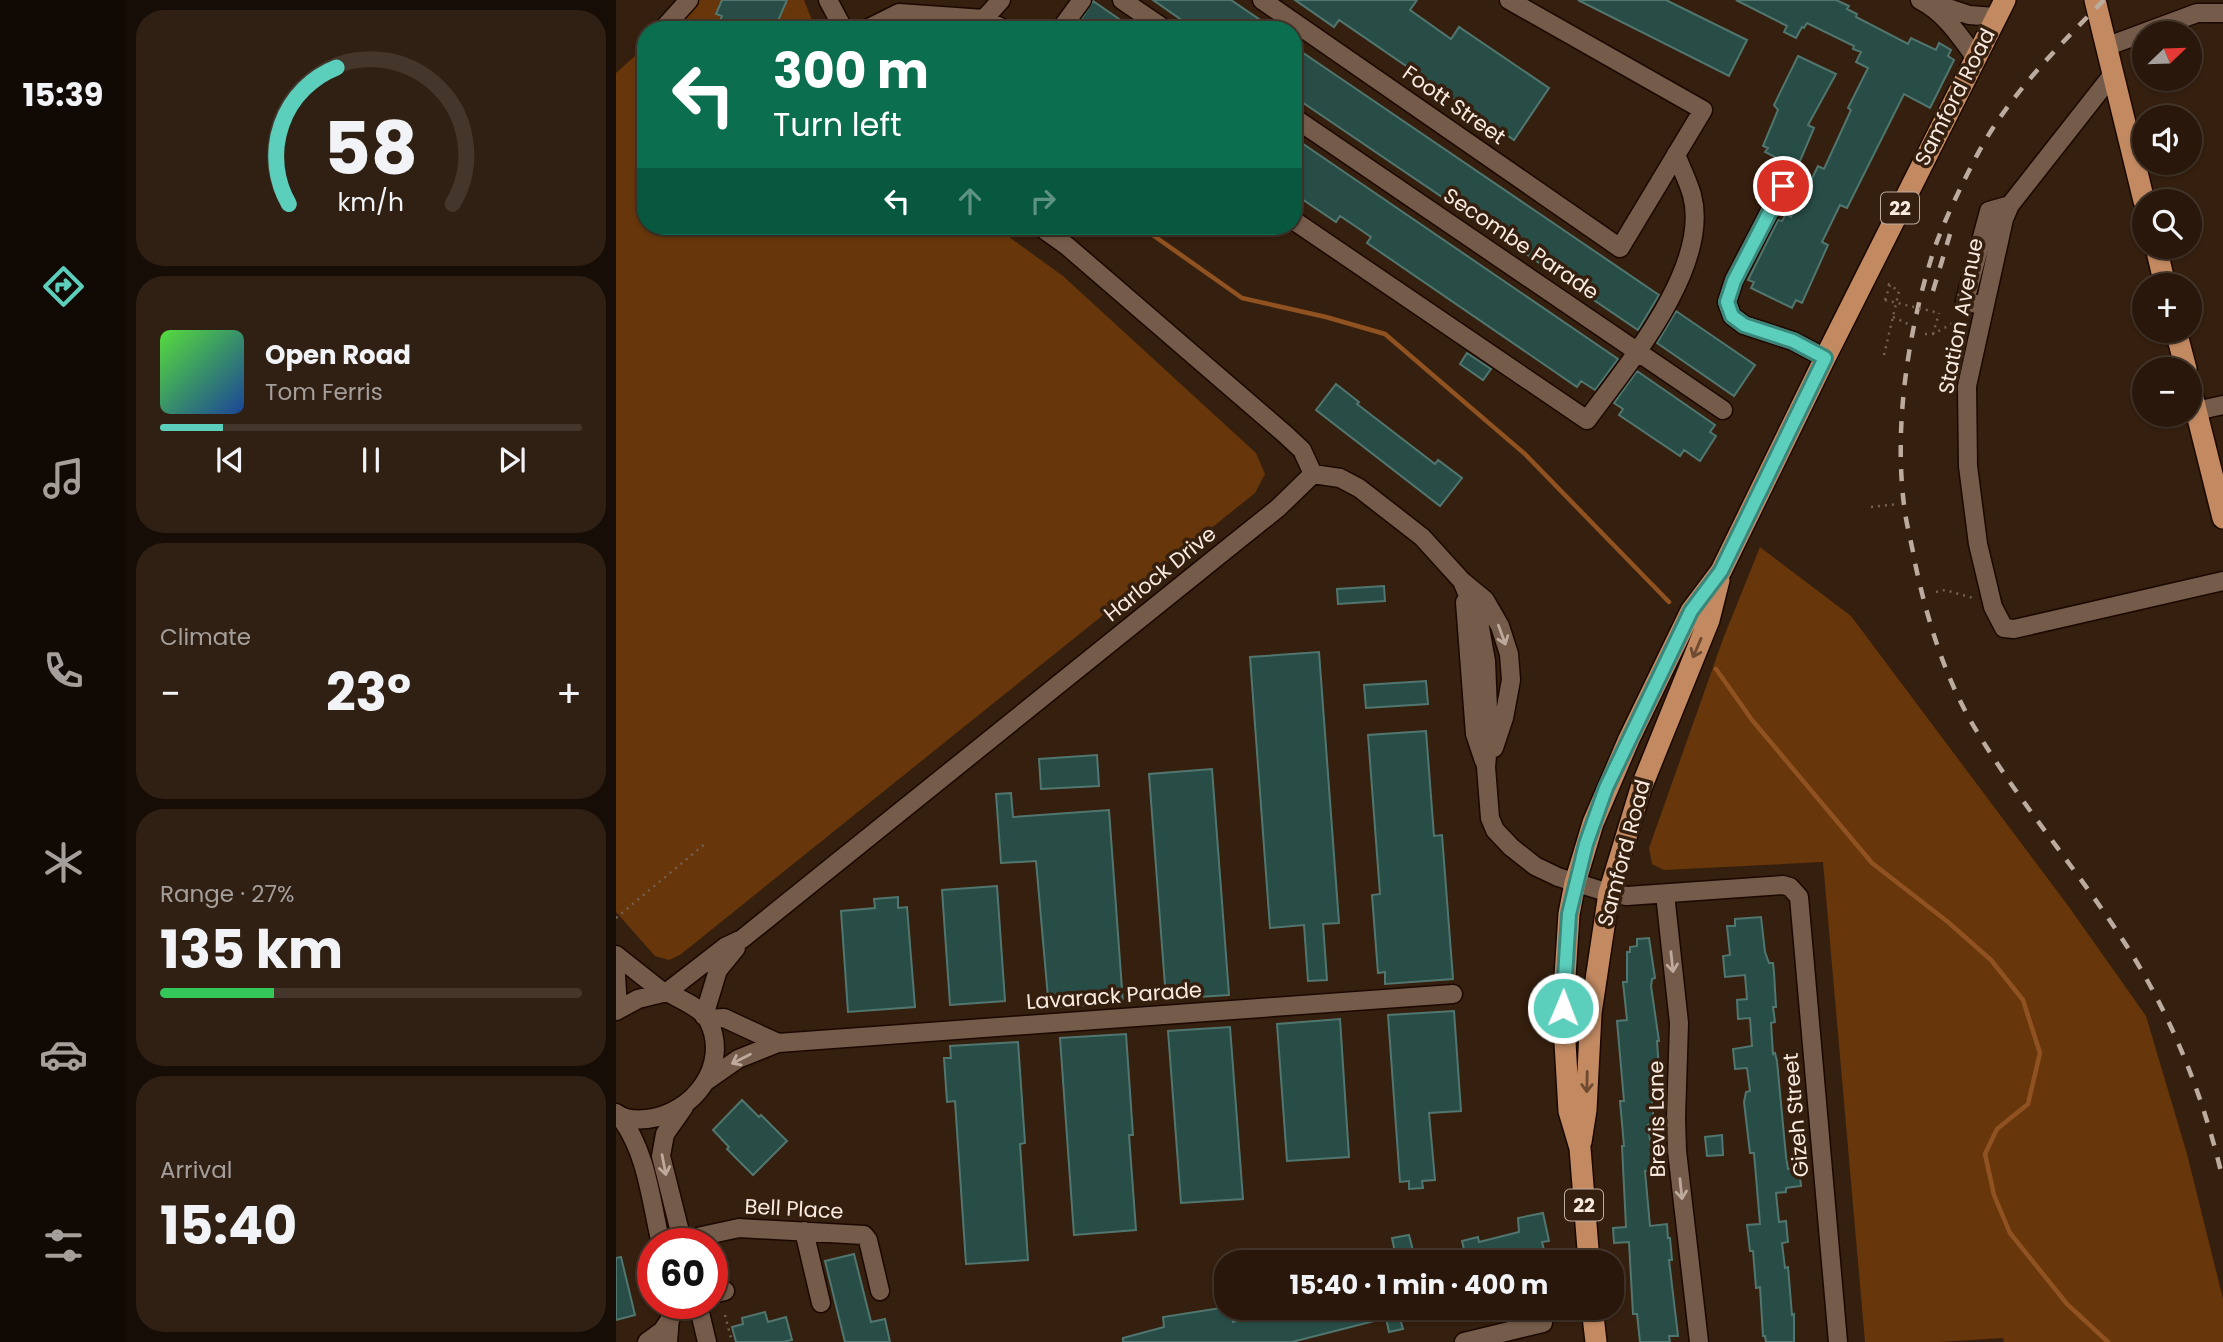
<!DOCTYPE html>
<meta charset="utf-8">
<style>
:root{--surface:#28170a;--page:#302013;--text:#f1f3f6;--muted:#a59f9c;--line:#44362b;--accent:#5bcebc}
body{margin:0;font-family:Poppins,sans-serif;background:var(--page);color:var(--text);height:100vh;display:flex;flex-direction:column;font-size:26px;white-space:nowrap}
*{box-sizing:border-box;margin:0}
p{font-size:23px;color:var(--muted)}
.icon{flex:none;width:38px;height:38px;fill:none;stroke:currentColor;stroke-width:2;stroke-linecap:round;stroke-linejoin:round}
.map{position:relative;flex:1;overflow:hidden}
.drawer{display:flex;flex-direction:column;gap:10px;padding:10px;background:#160d06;width:490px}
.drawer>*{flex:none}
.top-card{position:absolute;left:21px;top:21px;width:665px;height:214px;border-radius:28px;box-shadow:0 2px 5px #0004,0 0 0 2px var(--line);background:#0b6e4f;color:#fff;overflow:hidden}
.needle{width:46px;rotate:67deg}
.controls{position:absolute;left:1516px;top:21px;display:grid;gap:14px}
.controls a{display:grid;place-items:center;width:70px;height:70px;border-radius:50%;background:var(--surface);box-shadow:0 2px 5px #0004,0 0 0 2px var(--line);font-size:35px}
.speed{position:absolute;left:21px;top:1228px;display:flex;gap:14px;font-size:35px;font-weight:700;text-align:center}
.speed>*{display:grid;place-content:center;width:91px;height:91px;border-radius:50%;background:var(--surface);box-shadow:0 2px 5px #0004,0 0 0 2px var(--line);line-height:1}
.speed .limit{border:10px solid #d22;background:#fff;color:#111}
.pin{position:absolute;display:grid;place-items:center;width:60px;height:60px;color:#fff;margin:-30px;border:4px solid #fff;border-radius:50%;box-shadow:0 2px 7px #0007}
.me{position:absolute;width:77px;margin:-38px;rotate:1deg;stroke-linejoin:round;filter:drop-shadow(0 0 5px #0008)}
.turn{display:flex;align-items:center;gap:24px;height:147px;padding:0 21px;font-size:32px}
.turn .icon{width:91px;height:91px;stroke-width:2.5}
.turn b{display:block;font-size:49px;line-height:60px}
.lanes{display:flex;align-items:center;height:66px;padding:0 21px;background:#0003;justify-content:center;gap:35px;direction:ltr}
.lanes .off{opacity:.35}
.big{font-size:52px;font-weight:700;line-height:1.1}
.drawer .card{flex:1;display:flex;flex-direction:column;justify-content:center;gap:10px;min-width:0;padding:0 24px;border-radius:28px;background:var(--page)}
.drawer .dial{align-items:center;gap:0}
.dial svg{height:182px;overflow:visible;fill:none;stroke:var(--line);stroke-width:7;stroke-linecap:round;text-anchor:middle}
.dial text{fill:var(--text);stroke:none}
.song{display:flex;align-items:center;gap:21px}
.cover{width:84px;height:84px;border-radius:10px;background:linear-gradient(135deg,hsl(110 70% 55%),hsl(220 70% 35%))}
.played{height:7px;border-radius:4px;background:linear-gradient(90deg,var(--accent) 15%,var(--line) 15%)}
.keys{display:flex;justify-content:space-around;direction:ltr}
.heat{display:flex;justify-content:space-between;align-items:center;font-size:38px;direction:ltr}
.charge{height:10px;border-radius:5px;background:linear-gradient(90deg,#34c759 27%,var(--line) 0)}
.trip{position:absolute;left:598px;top:1250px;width:410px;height:70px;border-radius:28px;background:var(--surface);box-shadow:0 2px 5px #0004,0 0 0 2px var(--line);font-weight:700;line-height:70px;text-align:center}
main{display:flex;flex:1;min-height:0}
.tabs{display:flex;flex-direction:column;width:126px;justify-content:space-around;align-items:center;background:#100904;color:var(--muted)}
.tabs .icon{width:49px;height:49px}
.tabs .on{color:var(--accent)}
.tabs b{font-size:32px;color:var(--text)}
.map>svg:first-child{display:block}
.green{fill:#67360b}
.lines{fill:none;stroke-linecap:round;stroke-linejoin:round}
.stream{stroke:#905220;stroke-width:4.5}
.building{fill:#284d47;stroke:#51766f;stroke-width:2}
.minor-casing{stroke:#1b0800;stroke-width:21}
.major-casing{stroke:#1b0800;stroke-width:24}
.path{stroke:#746152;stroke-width:2.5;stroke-dasharray:2 5;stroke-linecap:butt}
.minor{stroke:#755b4a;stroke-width:18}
.major{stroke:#c38a62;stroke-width:21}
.rail{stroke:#bcab9f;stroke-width:4.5;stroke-dasharray:12 12;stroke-linecap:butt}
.path-bridge{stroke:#746152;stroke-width:2.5;stroke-dasharray:2 5;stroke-linecap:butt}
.oneway{stroke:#beaa9c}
.oneway2{stroke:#6e4a30}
.route-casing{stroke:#3b867a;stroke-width:18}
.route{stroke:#5bcebc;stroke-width:12}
.labels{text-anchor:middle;stroke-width:7;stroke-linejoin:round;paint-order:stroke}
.shield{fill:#351f0e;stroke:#beada1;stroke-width:2}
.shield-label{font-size:19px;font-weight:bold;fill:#f9eae0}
.street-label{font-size:21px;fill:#f9eae0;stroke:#351f0e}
</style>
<main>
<nav class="tabs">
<b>15:39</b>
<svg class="icon on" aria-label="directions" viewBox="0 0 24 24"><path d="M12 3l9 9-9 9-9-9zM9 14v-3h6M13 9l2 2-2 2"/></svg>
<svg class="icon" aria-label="music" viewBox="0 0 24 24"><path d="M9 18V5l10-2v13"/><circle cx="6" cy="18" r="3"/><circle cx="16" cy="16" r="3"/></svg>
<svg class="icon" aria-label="phone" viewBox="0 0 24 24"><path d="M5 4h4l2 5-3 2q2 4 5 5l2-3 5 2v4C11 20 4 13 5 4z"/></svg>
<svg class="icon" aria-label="climate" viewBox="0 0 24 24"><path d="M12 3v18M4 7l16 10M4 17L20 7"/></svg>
<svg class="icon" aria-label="car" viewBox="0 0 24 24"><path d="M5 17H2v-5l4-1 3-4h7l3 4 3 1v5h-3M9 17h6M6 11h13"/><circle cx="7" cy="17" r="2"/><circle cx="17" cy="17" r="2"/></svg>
<svg class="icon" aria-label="filters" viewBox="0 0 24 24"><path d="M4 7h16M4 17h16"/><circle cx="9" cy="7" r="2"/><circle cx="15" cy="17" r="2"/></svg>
</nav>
<section class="drawer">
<div class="card dial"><svg viewBox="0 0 100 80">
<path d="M14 69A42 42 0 1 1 86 69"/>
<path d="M14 69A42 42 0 0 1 35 9" stroke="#5bcebc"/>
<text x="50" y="56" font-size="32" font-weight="700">58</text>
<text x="50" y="72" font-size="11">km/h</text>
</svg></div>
<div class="card">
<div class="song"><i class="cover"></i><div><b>Open Road</b><p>Tom Ferris</p></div></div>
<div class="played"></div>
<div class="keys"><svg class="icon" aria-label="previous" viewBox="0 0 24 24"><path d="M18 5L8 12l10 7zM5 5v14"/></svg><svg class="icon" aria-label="pause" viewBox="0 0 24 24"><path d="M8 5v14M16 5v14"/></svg><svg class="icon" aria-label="next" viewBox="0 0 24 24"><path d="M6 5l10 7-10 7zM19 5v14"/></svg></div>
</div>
<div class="card"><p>Climate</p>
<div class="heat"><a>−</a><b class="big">23°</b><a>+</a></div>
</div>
<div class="card"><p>Range · 27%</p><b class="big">135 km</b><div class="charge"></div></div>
<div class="card"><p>Arrival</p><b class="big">15:40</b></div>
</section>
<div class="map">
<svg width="1607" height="1342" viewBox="0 0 1607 1342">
<rect width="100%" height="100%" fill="#351f0e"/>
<path class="green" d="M79 0H188L200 30H47Z
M30 46V226H378L447 276 640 453 649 474 639 493 64 955 53 960 39 956 0 912V73Z
M1144 547 1235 616 1453 907 1530 1016 1571 1154 1607 1299V1342H1388L1387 1338 1324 1342H1249L1207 862 1048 870 1036 864 1033 848 1107 639Z"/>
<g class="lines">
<path class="stream" d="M524 226 626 298 710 317 769 334 909 454 1053 602
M1100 669 1136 720 1256 863 1332 922 1375 960 1407 1000 1424 1053 1412 1104 1381 1129 1369 1154 1378 1195 1394 1233 1451 1304 1492 1342"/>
</g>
<path class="building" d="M106 0H171L158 30H100L106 16 100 14Z
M537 0H615L659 30H580Z
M679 0H801L794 10 835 39 843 27 933 88 898 140 723 20 718 27Z
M962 0H1050L1131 40 1113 76Z
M1120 0H1220L1233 6 1231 9 1241 14 1240 17 1292 44 1295 38 1320 50 1323 43 1335 50 1332 56 1338 60 1314 108 1288 94 1231 208 1224 205 1206 242 1212 245 1186 303 1180 300 1176 308 1135 288 1138 282 1132 280 1162 220 1166 221 1170 214 1175 217 1179 208 1181 209 1202 166 1208 169 1235 110 1232 108 1252 68 1240 62 1245 52 1237 49 1238 46 1191 23 1188 28 1186 27 1180 38 1168 32 1171 26Z
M477 1 519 30H458Z
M677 46 1043 295 1022 330 677 96Z
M1182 56 1220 74 1192 125 1198 128 1181 168 1149 152 1152 148 1147 146 1162 110 1158 105Z
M677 137 1002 359 979 390 965 381 961 387 751 243 755 237 736 224 724 216 720 222 677 193Z
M1060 311 1139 365 1118 396 1041 343Z
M851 353 875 369 867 380 844 364Z
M1021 371 1099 425 1094 432 1100 436 1084 461 1068 450 1064 456 1003 415 1007 409 998 403Z
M720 384 743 402 741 404 819 464 822 460 846 478 824 506 700 410Z
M768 586 769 601 722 604 721 589Z
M703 652 723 923 707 924 711 980 692 981 688 925 654 928 634 657Z
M810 681 812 704 750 708 748 685Z
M810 731 818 836 826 835 837 979 769 984V972L762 973 756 895 764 894 752 735Z
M481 755 483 786 425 789 423 759Z
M596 769 613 995 550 999 533 774Z
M395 793 397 817 493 810 507 1003 440 1007V997L432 998 420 861 385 863 380 794Z
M381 886 389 1001 334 1005 326 890Z
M282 897V908L291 907 299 1007 232 1012 225 911 259 908 258 899Z
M1145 917 1149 952 1153 963H1157L1158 972 1160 1007H1157L1159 1022 1155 1023 1157 1054 1159 1053 1161 1061 1170 1156 1172 1169 1183 1168 1185 1186 1170 1188V1192L1160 1193 1163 1222 1170 1221 1172 1242 1166 1243 1169 1268 1172 1267 1176 1315 1178 1314V1342H1150L1149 1336H1147L1144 1287 1140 1288 1137 1251H1134L1131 1225 1144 1224 1138 1153H1134L1128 1102 1130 1092 1134 1091 1131 1068 1119 1069 1117 1049 1136 1046 1134 1018 1122 1019 1121 1000 1131 999 1129 975 1109 977 1107 956 1114 955 1111 926H1119V919Z
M1033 938 1039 978 1036 979 1035 986 1043 1041H1041L1043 1070H1040L1041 1079 1034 1080 1038 1123 1032 1125 1038 1170 1029 1171 1034 1226 1051 1224 1052 1238H1054L1056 1260H1053L1062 1336H1053L1054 1342H1024L1021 1314H1017L1013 1242 998 1243 997 1228 1010 1227 1006 1146H1008L1004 1101H1008L1001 1021 1011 1020 1007 982H1011V952H1014V947L1021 946V939Z
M838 1011 845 1111 813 1113 819 1180 806 1181 807 1188 793 1189V1181L784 1182 772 1015Z
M724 1019 733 1157 671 1161 661 1024Z
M614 1027 627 1199 565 1203 552 1031Z
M510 1034 517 1135H513L520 1230 458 1235 444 1038Z
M402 1042 409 1143 404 1144 412 1260 350 1264 339 1101 331 1102 328 1058H335L334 1046Z
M126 1100 143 1117 145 1115 171 1141 137 1175 111 1149 113 1147 97 1130Z
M1106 1135 1107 1155 1091 1156 1089 1137Z
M927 1213 933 1241 926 1242 931 1262H851L846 1241 862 1237 863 1242 903 1232 902 1218Z
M793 1235 800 1262H781L776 1238Z
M238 1254 255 1322 269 1319 274 1342H229L209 1261Z
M5 1257 19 1315 0 1320V1258Z
M611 1307H614L617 1322 650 1313 651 1307H794L795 1312 783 1315 787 1329 773 1332 770 1318 676 1342H507V1338L548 1327 547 1317Z
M149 1312 152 1322 170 1317 176 1340 167 1342H120L116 1327 127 1324 126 1318Z"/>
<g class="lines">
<defs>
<path id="minor" d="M212 0 228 30
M506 0 550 30
M646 0 1004 248 1087 110 893 0
M1304 0C1329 13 1343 35 1359 57
M1317 7 1335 9 1353 15 1379 17
M368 19 390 30
M46 30 73 0
M249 30 283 13 368 19 385 0
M444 30 466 0
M1492 46 1581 13H1607
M1497 74 1394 205 1388 219 1351 386 1352 466 1362 544 1377 607 1388 628 1398 629 1607 581
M677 117 1107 410
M1167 186 1118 280 1111 302 1116 316 1128 325 1177 341 1209 358
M677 220 971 420C1011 365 1095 267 1076 195 1072 181 1065 168 1060 154
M1368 306 1349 301 1373 211 1394 205
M1580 411 1607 405
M697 474 724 478 743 488 806 537 846 581 869 600 884 626 893 654 895 680 888 718 878 748
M846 581 863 622 870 661 873 734 870 767 874 818 879 830 895 847 919 866 942 877 993 893 1011 896 1167 885 1174 887 1183 897 1222 1342
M849 602 859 734 868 761
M1049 894 1063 1023 1060 1118 1061 1151 1083 1342
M0 955 48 993
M0 975 2 1009
M51 992 109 947 126 939 617 544 662 508 697 474 686 450 670 435 451 246 423 226
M0 1011 22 999 51 992C63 999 85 1007 92 1020 115 1065 77 1114 31 1119 21 1120 9 1120 0 1113
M88 1016 102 970 120 948
M91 1019 108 1018 162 1043
M92 1080 122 1059 162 1043 837 994
M4 1117C31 1152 35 1202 45 1244
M188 1231 205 1303
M49 1244 123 1228 248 1235 252 1240 264 1291
M67 1244 45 1156 49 1134 68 1107
M96 1294 109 1291
M82 1304 91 1342
M31 1342 46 1331 55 1318
M52 1342 55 1304
M848 1342 927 1323"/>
<path id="major" d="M1479 0 1528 201
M1540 247 1549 285
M1560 331 1570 369
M1573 382 1607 518
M965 1142 970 1110 975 1013 993 893 1025 788 1093 620 1103 580
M973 1262 964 1148 953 1111 947 1008 953 914 959 883 977 823 1013 739 1075 611 1105 571 1209 358 1389 0
M976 1307 980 1342"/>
</defs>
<use href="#minor" class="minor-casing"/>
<use href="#major" class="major-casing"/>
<path class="path" d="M1269 300 1274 285
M1277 317 1292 324
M1309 334H1317L1347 318
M1317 334 1323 313
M1268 355 1283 291 1269 282
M1255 507 1282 504
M1320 592 1329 590 1357 598
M0 918 90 843
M109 1315 116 1342"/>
<use href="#minor" class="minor"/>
<use href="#major" class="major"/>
<path class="rail" d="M1488 0C1441 48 1390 98 1359 159 1345 186 1325 227 1316 256 1292 332 1278 425 1288 505 1290 524 1296 544 1299 563 1311 619 1328 675 1357 725 1403 803 1463 871 1512 948 1557 1019 1588 1098 1607 1180
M1317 291 1334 234"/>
<path class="path-bridge" d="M1269 300 1323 313"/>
</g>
<defs><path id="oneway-shaft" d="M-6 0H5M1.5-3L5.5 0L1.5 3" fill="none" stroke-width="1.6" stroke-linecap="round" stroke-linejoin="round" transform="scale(1.75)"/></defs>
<g class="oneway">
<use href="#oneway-shaft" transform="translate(886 635) rotate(70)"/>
<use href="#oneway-shaft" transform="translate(1056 962) rotate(84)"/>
<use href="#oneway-shaft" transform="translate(125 1059) rotate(153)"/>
<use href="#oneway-shaft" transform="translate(48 1165) rotate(79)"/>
<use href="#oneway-shaft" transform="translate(1065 1189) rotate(84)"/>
</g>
<g class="oneway2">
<use href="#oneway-shaft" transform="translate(1081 648) rotate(113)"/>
<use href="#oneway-shaft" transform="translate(971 1082) rotate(91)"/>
</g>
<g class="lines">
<defs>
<path id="route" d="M947 1008 953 914 970 844 990 788 1075 611 1105 571 1209 358 1177 341 1128 325 1116 316 1111 302 1118 281 1167 186"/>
</defs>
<use href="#route" class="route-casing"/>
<use href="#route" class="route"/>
</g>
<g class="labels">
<g class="shield">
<rect x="1265" y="192.5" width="38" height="31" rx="5"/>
<rect x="949" y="1189.5" width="38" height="31" rx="5"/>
</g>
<g class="shield-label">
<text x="1284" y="215">22</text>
<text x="968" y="1212">22</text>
</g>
<g class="street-label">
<text transform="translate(1339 97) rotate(-63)" y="7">Samford Road</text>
<text transform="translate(838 105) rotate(35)" y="7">Foott Street</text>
<text transform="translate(905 244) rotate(34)" y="7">Secombe Parade</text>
<text transform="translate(1345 316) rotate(-79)" y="7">Station Avenue</text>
<text transform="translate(544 574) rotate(-39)" y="7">Harlock Drive</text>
<text transform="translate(1008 853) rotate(-75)" y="7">Samford Road</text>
<text transform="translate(498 996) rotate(-4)" y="7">Lavarack Parade</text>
<text transform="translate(1180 1115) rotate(-95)" y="7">Gizeh Street</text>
<text transform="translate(1041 1119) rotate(-91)" y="7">Brevis Lane</text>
<text transform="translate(178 1209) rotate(3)" y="7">Bell Place</text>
</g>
</g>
</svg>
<div class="controls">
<a><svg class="needle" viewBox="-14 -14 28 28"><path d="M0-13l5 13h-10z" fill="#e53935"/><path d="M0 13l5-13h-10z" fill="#a59f9c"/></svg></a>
<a><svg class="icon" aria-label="sound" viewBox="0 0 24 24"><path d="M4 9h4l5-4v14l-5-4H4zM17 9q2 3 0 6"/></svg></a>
<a><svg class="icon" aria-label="search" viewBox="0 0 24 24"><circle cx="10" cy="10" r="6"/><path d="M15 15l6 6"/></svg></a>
<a>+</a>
<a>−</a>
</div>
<div class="speed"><div class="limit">60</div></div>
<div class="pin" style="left:1167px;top:186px;background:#d93025"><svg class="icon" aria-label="arrive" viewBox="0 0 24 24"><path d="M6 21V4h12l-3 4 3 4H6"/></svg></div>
<svg class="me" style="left:947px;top:1008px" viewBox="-20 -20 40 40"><circle r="17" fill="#5bcebc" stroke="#fff" stroke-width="3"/><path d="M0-11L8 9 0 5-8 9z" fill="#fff"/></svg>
<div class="trip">15:40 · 1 min · 400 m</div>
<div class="top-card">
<div class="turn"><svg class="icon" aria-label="left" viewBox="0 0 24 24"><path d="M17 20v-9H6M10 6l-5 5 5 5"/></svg><div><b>300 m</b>Turn left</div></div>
<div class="lanes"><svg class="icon" aria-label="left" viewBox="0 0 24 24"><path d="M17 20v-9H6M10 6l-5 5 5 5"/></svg><svg class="icon off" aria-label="ahead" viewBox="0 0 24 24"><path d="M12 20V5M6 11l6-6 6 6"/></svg><svg class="icon off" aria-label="right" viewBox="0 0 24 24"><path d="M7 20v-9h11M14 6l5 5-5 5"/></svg></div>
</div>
</div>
</main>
